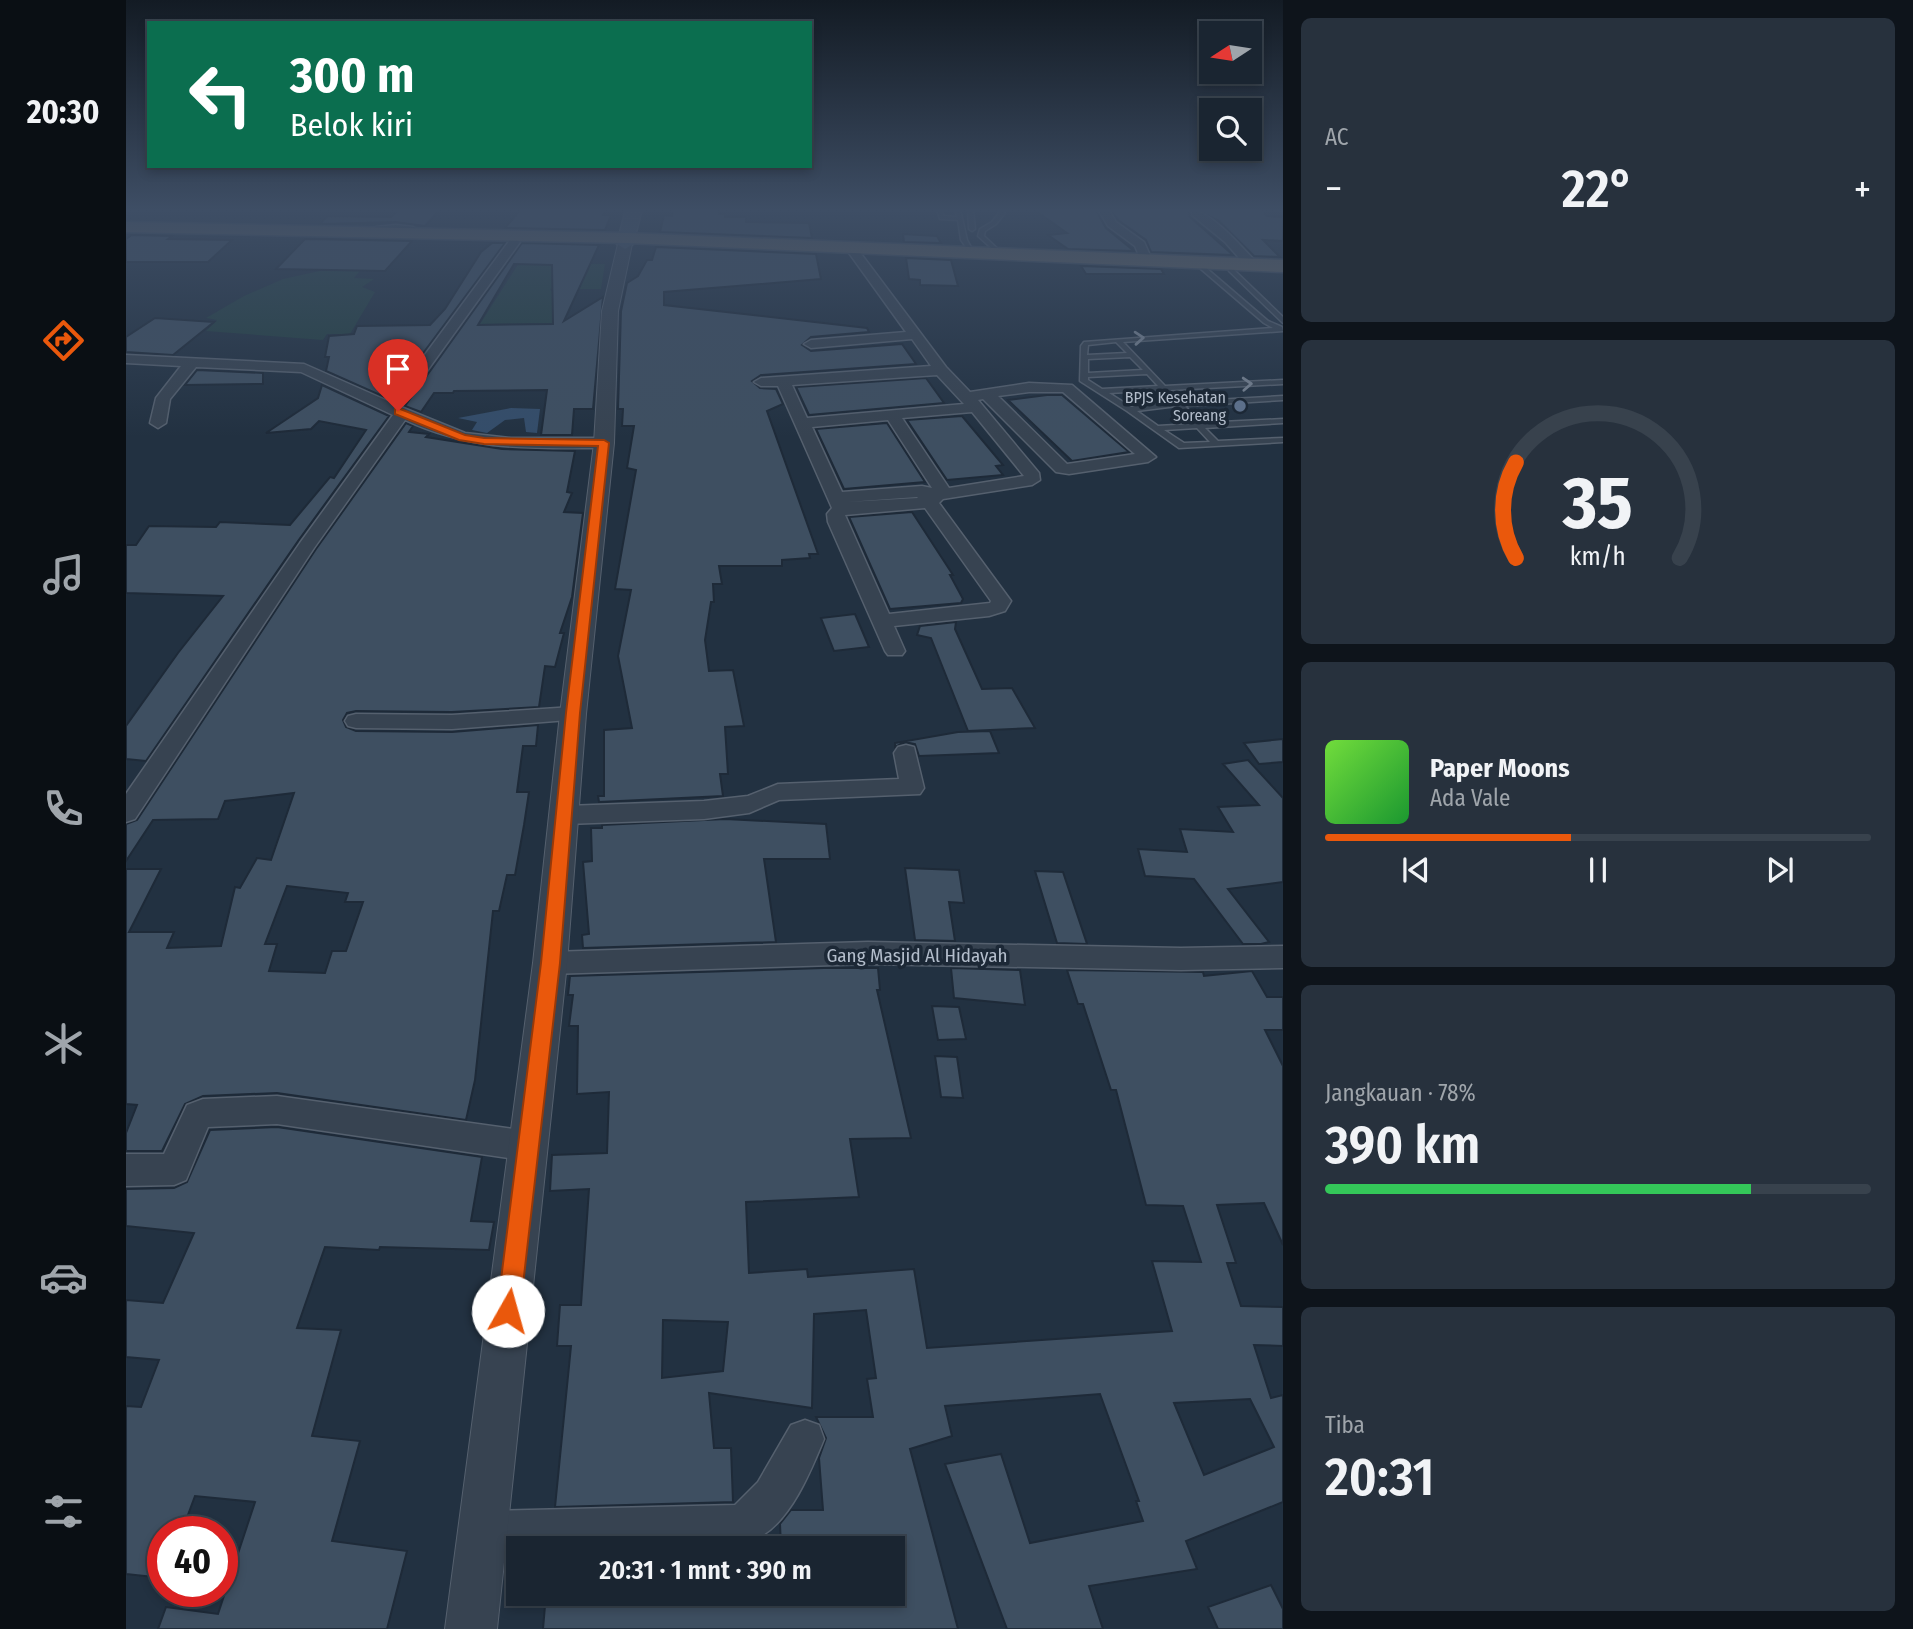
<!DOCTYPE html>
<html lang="id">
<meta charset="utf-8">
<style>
:root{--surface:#1a2531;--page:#27313d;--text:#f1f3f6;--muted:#9fa5ab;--line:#38424d;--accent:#ea580c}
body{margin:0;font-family:"Fira Sans Condensed",sans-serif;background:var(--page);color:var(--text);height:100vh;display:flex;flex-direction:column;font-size:26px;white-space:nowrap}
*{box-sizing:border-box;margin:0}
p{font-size:23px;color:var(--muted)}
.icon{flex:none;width:38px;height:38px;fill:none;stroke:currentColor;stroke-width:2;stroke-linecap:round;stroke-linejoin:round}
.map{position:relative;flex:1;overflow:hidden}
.drawer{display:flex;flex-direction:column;gap:18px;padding:18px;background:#0e141b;width:630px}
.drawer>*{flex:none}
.banner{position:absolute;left:21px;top:21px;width:665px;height:147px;border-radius:0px;box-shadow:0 4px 10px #0003,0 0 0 2px var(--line);background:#0b6e4f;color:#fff;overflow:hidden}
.needle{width:46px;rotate:258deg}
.controls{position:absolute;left:1073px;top:21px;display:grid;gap:14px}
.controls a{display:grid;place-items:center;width:63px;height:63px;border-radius:0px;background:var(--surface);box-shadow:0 4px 10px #0003,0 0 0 2px var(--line);font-size:35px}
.speed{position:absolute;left:21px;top:1516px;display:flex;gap:14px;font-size:35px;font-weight:700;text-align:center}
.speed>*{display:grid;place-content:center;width:91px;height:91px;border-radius:50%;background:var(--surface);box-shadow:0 4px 10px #0003,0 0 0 2px var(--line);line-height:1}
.speed .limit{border:10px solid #d22;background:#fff;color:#111}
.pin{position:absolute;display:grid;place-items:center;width:60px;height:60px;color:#fff;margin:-72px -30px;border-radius:50% 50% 50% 0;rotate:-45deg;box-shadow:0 0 7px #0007}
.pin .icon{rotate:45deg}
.me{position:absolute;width:77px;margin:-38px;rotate:7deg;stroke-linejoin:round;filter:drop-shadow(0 0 5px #0008)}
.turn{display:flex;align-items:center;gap:24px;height:147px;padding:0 28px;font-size:32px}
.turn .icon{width:91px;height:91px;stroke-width:2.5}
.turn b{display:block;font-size:49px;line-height:60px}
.big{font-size:52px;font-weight:600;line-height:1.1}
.drawer .tile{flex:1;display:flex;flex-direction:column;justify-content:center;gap:10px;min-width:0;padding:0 24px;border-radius:10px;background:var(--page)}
.drawer .dial{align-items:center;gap:0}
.dial svg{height:182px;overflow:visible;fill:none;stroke:var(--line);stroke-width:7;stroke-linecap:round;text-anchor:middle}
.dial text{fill:var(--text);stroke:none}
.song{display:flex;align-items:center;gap:21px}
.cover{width:84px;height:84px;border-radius:10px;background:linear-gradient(135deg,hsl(100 70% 55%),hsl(130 70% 35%))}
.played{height:7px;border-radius:4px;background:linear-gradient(90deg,var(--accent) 45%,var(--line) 45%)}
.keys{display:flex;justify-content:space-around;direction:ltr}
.heat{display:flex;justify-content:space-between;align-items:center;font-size:38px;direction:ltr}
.charge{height:10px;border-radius:5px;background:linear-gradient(90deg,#34c759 78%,var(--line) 0)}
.trip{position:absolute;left:380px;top:1536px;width:399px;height:70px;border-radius:0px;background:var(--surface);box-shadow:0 4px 10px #0003,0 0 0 2px var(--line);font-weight:600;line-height:70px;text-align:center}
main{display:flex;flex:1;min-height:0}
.tab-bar{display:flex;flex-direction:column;width:126px;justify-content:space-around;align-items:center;background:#0a0f14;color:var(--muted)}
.tab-bar .icon{width:49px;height:49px}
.tab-bar .current{color:var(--accent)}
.tab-bar b{font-size:32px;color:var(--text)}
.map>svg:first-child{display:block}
.green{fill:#244042}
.water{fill:#344d6a}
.building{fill:#3e4f61;stroke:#1e2a38;stroke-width:2;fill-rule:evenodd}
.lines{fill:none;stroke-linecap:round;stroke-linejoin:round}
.service-casing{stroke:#55606e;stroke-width:3}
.minor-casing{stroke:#55606e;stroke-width:3}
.tertiary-casing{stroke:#55606e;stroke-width:2}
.secondary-casing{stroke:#55606e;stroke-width:3}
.trunk-casing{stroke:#424d5b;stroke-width:3}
.service{fill:#374351;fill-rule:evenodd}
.minor{fill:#374351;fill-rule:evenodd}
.tertiary{fill:#374351;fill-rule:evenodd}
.secondary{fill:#445264;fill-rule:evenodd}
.trunk{fill:#666562;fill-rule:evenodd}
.oneway{stroke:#7b8694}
.route{fill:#ea580c;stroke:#983908;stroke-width:2}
.service-dot{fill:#5c6f8a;stroke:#1c2836;stroke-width:2.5}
.labels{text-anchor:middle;stroke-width:7;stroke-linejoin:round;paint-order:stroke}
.far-poi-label{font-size:16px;fill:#b3bdcb;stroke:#1c2836;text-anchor:end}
.street-label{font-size:19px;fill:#b3bdcb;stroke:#1c2836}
</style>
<main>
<nav class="tab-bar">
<b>20:30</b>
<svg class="icon current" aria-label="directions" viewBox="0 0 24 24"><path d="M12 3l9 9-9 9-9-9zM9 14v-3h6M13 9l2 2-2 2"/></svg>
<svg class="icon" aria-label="music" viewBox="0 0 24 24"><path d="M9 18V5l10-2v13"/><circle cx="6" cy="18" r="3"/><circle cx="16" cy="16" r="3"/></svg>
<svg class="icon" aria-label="phone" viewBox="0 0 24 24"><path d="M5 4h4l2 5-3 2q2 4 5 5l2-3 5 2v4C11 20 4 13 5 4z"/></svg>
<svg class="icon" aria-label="climate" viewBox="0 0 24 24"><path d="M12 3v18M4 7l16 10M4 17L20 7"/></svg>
<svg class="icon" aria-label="car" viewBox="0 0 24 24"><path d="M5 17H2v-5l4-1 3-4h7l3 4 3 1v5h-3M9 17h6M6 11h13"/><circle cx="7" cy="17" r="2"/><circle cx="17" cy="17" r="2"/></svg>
<svg class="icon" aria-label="filters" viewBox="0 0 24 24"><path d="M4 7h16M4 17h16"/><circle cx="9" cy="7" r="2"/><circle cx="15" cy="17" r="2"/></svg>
</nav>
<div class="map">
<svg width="1157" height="1629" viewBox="0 0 1157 1629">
<rect width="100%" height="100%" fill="#223141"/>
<path class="green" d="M393 263 479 264 475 289H438L436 287 424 289 427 293 426 305 433 312 430 323 354 324Z
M198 270 234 271 228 278 248 279 236 287 249 292 224 334H201L197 340 80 331 91 320 80 318 118 296 157 279Z"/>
<path class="water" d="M385 408 414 409 411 433 400 432 398 418 379 420 361 433 346 430 351 422 332 418Z"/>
<path class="building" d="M274 209H315L299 226 270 222 194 224 201 216 265 217Z
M395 209H480L477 215H485L479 230 379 228Z
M547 209H593V214H599V217H620V222L683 223 686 238 534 232 538 215 546 216Z
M907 209H969L980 228 1008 251 942 249 922 235 941 233Z
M985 209H1066L1063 211 1064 217 1107 255 1025 252 1020 240 992 220Z
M1067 209H1136L1141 216 1157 217V241L1137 240 1154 257 1128 256 1092 220Z
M777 234 811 236 815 243 778 242Z
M6 235 46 236 42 239 106 240 82 262H0V239Z
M179 239 286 241 259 271 150 269Z
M366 243H379L263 399 200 371 203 357H199L203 336 228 334 231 326 304 325 319 309 355 252Z
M396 243 473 245 438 321 477 297 467 409H448L446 435H415L421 390 328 391 327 393H308L295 412 279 406ZM388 264 426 265 427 324 352 325Z
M530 247 690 254 695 279 538 292V305L741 328 743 332 685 337 676 345 685 351 776 344 790 364 635 375 626 381 634 388 650 389 657 404 641 411 692 554H683L684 558 656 560V566H593L596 584H587L588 602H585L579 640 583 671 607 670 618 726 599 727 602 774H594L597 796 473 802 472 796H478V730L506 728 492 656 505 590 489 589 510 470 501 468 508 426H496L497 409H492L495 311 501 283 512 276 521 260H526Z
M780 258 825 260 832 286 794 285V280L783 279Z
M955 266 1035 269 1038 274H960Z
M29 318 88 322 47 355 0 352V337Z
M71 370 137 373V384L59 385Z
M800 378 818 403 683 415 670 387Z
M196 385 263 416 172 541 20 761 0 759V726L52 653 97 596 0 593V545H10L23 526 90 527 94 522 164 525 204 477 208 478 240 430 193 421 185 429 140 433 192 398Z
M921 395H936L1003 452 946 461 882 400Z
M836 416 877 465 870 466 877 475 821 480 781 420Z
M280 423 287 426 283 432 303 434 300 437 376 449 449 451 441 492 446 493 438 512 457 513 446 597 434 633H438L429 667 419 666 413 707 326 712 230 711 221 713 217 720 220 727 230 731 326 732 412 725 410 746H397L391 792H403L398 825 389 875H381L373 911H367L349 1080 340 1120 151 1093 77 1096 59 1104 36 1151H0V1133L11 1105 0 1104V869H35L3 932H48L41 948 95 946 109 887 114 888 131 858 145 860 168 793 99 801 92 819 27 820 0 861V824L11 820 190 549ZM161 886 222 893 219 902H237L220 951H206L199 973 143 971 151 944H139Z
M761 423 799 482 718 489 690 429Z
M786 512 827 575H824L837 599 835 603 764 609 723 517Z
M729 614 743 647 708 651 695 618Z
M830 622 829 629 856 689 886 688 909 728 842 731 805 638 791 635 794 626Z
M864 731 873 753 793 756 789 744 779 742 769 747V743L832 732Z
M1157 739V762L1133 764 1118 743Z
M1122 760 1157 798V882L1102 889 1143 942 1135 944H1117L1068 879 1019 876 1012 849 1061 852 1054 829 1107 832 1092 807 1133 805 1097 764Z
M599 819 700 824 704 859H638L650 942 457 948 456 935 463 934 457 862 466 861 465 828H476V825Z
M779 868 833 870 838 903 823 902 829 941 789 940Z
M909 871 937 872 961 944 931 943Z
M698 968H752L754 990H751L785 1138 724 1139 733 1197 620 1202 623 1273 681 1269 682 1277 788 1269 801 1348 1046 1331 1026 1261 1075 1262 1057 1206 1020 1205 990 1090H985L957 1004H952L941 970 1077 972 1078 976 1126 971 1141 997H1157V1030H1139L1157 1066V1245L1138 1203 1091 1205 1110 1263H1101L1115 1306 1157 1307V1346L1128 1345 1145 1398 1157 1395V1502L1060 1541 1071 1569 963 1586 977 1629H881L819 1464 875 1454 904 1543 1017 1521 1010 1501H1013L974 1394 819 1406 826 1436 784 1449 832 1629H417L420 1594H766V1549L655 1546 654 1524 665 1510H697L693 1458 700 1438 690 1417H747L741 1379 750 1378 740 1310 688 1314 686 1408 583 1393 588 1448H605L607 1502 429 1507 445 1346H431L434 1305H455L463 1189 424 1191 426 1155 481 1153 483 1092 451 1094 452 1026H443L447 995H442L444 976ZM537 1320 602 1322 597 1371 536 1378ZM1124 1399 1148 1447 1078 1475 1048 1403Z
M825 968 894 970 899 1005 828 998Z
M806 1006 833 1007 840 1039 812 1040Z
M809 1056 831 1057 837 1098 815 1097Z
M151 1127 356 1157 345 1221 368 1222 363 1250 254 1247 253 1250 199 1247 171 1328 215 1330 186 1436 234 1441 206 1541 281 1551 261 1629H32L40 1607 92 1614 129 1502 69 1496 56 1531H37V1578L0 1574V1406L15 1407 33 1360 0 1357V1300L37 1303 68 1233 0 1226V1189L48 1188 61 1182 84 1130Z
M1145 1585 1157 1609V1629H1092L1082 1607Z"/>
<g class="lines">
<defs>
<path id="service" d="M811 209H815L818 216 831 217 829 209H834L841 240 848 253H844L835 240 832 220 814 219Z
M842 209H847L849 229 846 231 843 229Z
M872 209H876L879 213 870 224 859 231 858 236 876 253 874 256 852 236 854 229 866 222 873 213Z
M270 225 287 227 292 230 287 236 284 234 285 230C269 228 256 228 241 235L238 233 250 227Z
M1075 267H1079L1142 321 1156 327 1157 331 997 342 1039 386 1157 380V384L1044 390 1055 402 1157 396V400L1059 406 1075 423 1157 419V423L1079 428 1092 441 1157 438V442L1053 448 1001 411 954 381 955 346 958 342 1147 328 1138 323 1075 269ZM990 342 1001 353 961 355 962 345ZM1004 357 1017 370 962 373V359ZM1021 374 1032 386 976 389 962 380V377ZM1036 390 1047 402 1005 407 983 393ZM1051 406 1067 424 1032 426 1011 411ZM1071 428 1084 442 1058 443 1038 430Z
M1103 269H1107L1157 317V323L1103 271Z"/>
<path id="minor" d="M972 209H982L990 222 1018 242 1026 260 1024 263H1016L1009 246 982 226Z
M1066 211C1083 209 1117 248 1129 261V267H1121L1099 242 1066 215Z
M388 239 394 242 275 407 339 433 385 438H478L486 443 478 448C405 448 347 452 279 420L188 548 9 819 0 822V794L174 543 267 415 175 372 70 367 44 399 40 423 32 428 24 423 30 398 55 366 0 363V355L178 364 264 402 384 240Z
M729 250 733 251 820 367 844 392 903 383 946 385 1030 457 1022 462 943 474 930 472 857 399 852 400 913 473 914 480 906 485 817 499 813 503 885 601 879 611 863 616 768 626 779 651 776 655H762L759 651 702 522 701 514 706 508 652 386H635L628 382 635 378 805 366 786 339 685 348 678 344 685 340 780 332 723 253ZM811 375 838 404 681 418 666 385ZM903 392H937L1009 454 941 464 872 396ZM846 412 898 476 823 488 776 418ZM762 420 806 488 796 486 716 492 686 427ZM791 497 792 498 721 502ZM799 508 865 601 864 603 763 614 719 515Z
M447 707 455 709 458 714 455 719 326 729 230 728 222 726 219 721 222 716 230 714 326 715Z
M780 745 788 747 798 788 794 794 653 800 623 813 578 819 440 824 431 821 428 815 431 809 440 806 578 801 622 796 652 784 773 779 768 753 772 747Z
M742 942 1055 948 1157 946V968L1055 970 742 964 424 974 414 971 410 963 414 955 424 952Z
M151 1096 402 1131 413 1135 418 1146 413 1157 402 1161 151 1124 82 1127 60 1180 48 1185 0 1186V1154H38L61 1105 77 1099Z
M679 1420 693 1425 698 1439C685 1470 667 1516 637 1535 626 1542 613 1545 601 1548L392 1549V1551H356L342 1545 336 1531 342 1517 356 1511 609 1505 632 1482 665 1425Z"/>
<path id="tertiary" d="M499 240 506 244 492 311 488 443 460 714 441 963 371 1629H319L407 963 434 714 468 443 476 311 492 244Z"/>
<path id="secondary" d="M500 209H516L507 244 499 249 491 244Z"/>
<path id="trunk" d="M0 222 501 233 1157 260V272L501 243 0 232Z"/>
</defs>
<use href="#service" class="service-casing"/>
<use href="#minor" class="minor-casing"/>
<use href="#tertiary" class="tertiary-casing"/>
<use href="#secondary" class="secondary-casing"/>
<use href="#trunk" class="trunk-casing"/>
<use href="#service" class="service"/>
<use href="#minor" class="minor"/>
<use href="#tertiary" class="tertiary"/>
<use href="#secondary" class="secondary"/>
<use href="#trunk" class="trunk"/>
</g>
<defs><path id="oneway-chevron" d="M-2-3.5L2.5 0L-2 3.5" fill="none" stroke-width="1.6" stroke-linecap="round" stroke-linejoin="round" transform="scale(1.75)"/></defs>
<g class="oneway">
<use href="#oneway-chevron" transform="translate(1013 338) rotate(-4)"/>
<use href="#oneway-chevron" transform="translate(1121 384) rotate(-3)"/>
</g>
<linearGradient id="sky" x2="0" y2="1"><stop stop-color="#131b24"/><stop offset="0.48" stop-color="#3e4e65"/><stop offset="1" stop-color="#3e4e65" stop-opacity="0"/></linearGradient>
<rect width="1157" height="437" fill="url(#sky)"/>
<path class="route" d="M272 408 339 435 358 438 478 440 483 443 454 713 434 963 394 1311 391 1319 382 1323 374 1319 371 1311 415 963 440 713 472 446 358 444 333 440 269 414V409Z"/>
<circle class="service-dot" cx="1114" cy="406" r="7"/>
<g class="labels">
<g class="far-poi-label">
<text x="1100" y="403">BPJS Kesehatan<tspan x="1100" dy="18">Soreang</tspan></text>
</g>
<g class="street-label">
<text x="791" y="962">Gang Masjid Al Hidayah</text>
</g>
</g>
</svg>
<div class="controls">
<a><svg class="needle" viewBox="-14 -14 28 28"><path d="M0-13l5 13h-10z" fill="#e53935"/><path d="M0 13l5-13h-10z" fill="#9fa5ab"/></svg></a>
<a><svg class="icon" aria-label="search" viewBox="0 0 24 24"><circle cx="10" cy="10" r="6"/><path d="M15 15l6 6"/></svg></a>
</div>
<div class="speed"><div class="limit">40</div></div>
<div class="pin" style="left:272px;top:411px;background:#d93025"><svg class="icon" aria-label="arrive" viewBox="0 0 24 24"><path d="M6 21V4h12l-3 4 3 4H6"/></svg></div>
<svg class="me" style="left:382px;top:1311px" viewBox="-20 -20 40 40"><circle r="19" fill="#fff"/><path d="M0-13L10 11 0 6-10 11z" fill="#ea580c"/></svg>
<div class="trip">20:31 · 1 mnt · 390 m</div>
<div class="banner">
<div class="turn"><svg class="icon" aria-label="left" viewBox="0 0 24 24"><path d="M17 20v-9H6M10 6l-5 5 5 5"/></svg><div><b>300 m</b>Belok kiri</div></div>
</div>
</div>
<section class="drawer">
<div class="tile"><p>AC</p>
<div class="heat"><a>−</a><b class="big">22°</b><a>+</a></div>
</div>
<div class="tile dial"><svg viewBox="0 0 100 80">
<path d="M14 69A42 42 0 1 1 86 69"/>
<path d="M14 69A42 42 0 0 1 14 27" stroke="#ea580c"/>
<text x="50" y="56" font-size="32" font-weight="700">35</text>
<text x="50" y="72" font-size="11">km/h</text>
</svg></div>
<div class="tile">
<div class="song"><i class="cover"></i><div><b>Paper Moons</b><p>Ada Vale</p></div></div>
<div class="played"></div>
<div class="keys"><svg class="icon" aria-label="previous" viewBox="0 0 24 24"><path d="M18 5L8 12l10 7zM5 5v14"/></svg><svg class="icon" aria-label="pause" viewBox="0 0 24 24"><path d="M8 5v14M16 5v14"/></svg><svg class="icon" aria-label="next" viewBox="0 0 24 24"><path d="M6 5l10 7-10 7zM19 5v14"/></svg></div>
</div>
<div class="tile"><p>Jangkauan · 78%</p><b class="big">390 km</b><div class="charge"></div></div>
<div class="tile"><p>Tiba</p><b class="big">20:31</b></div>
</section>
</main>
